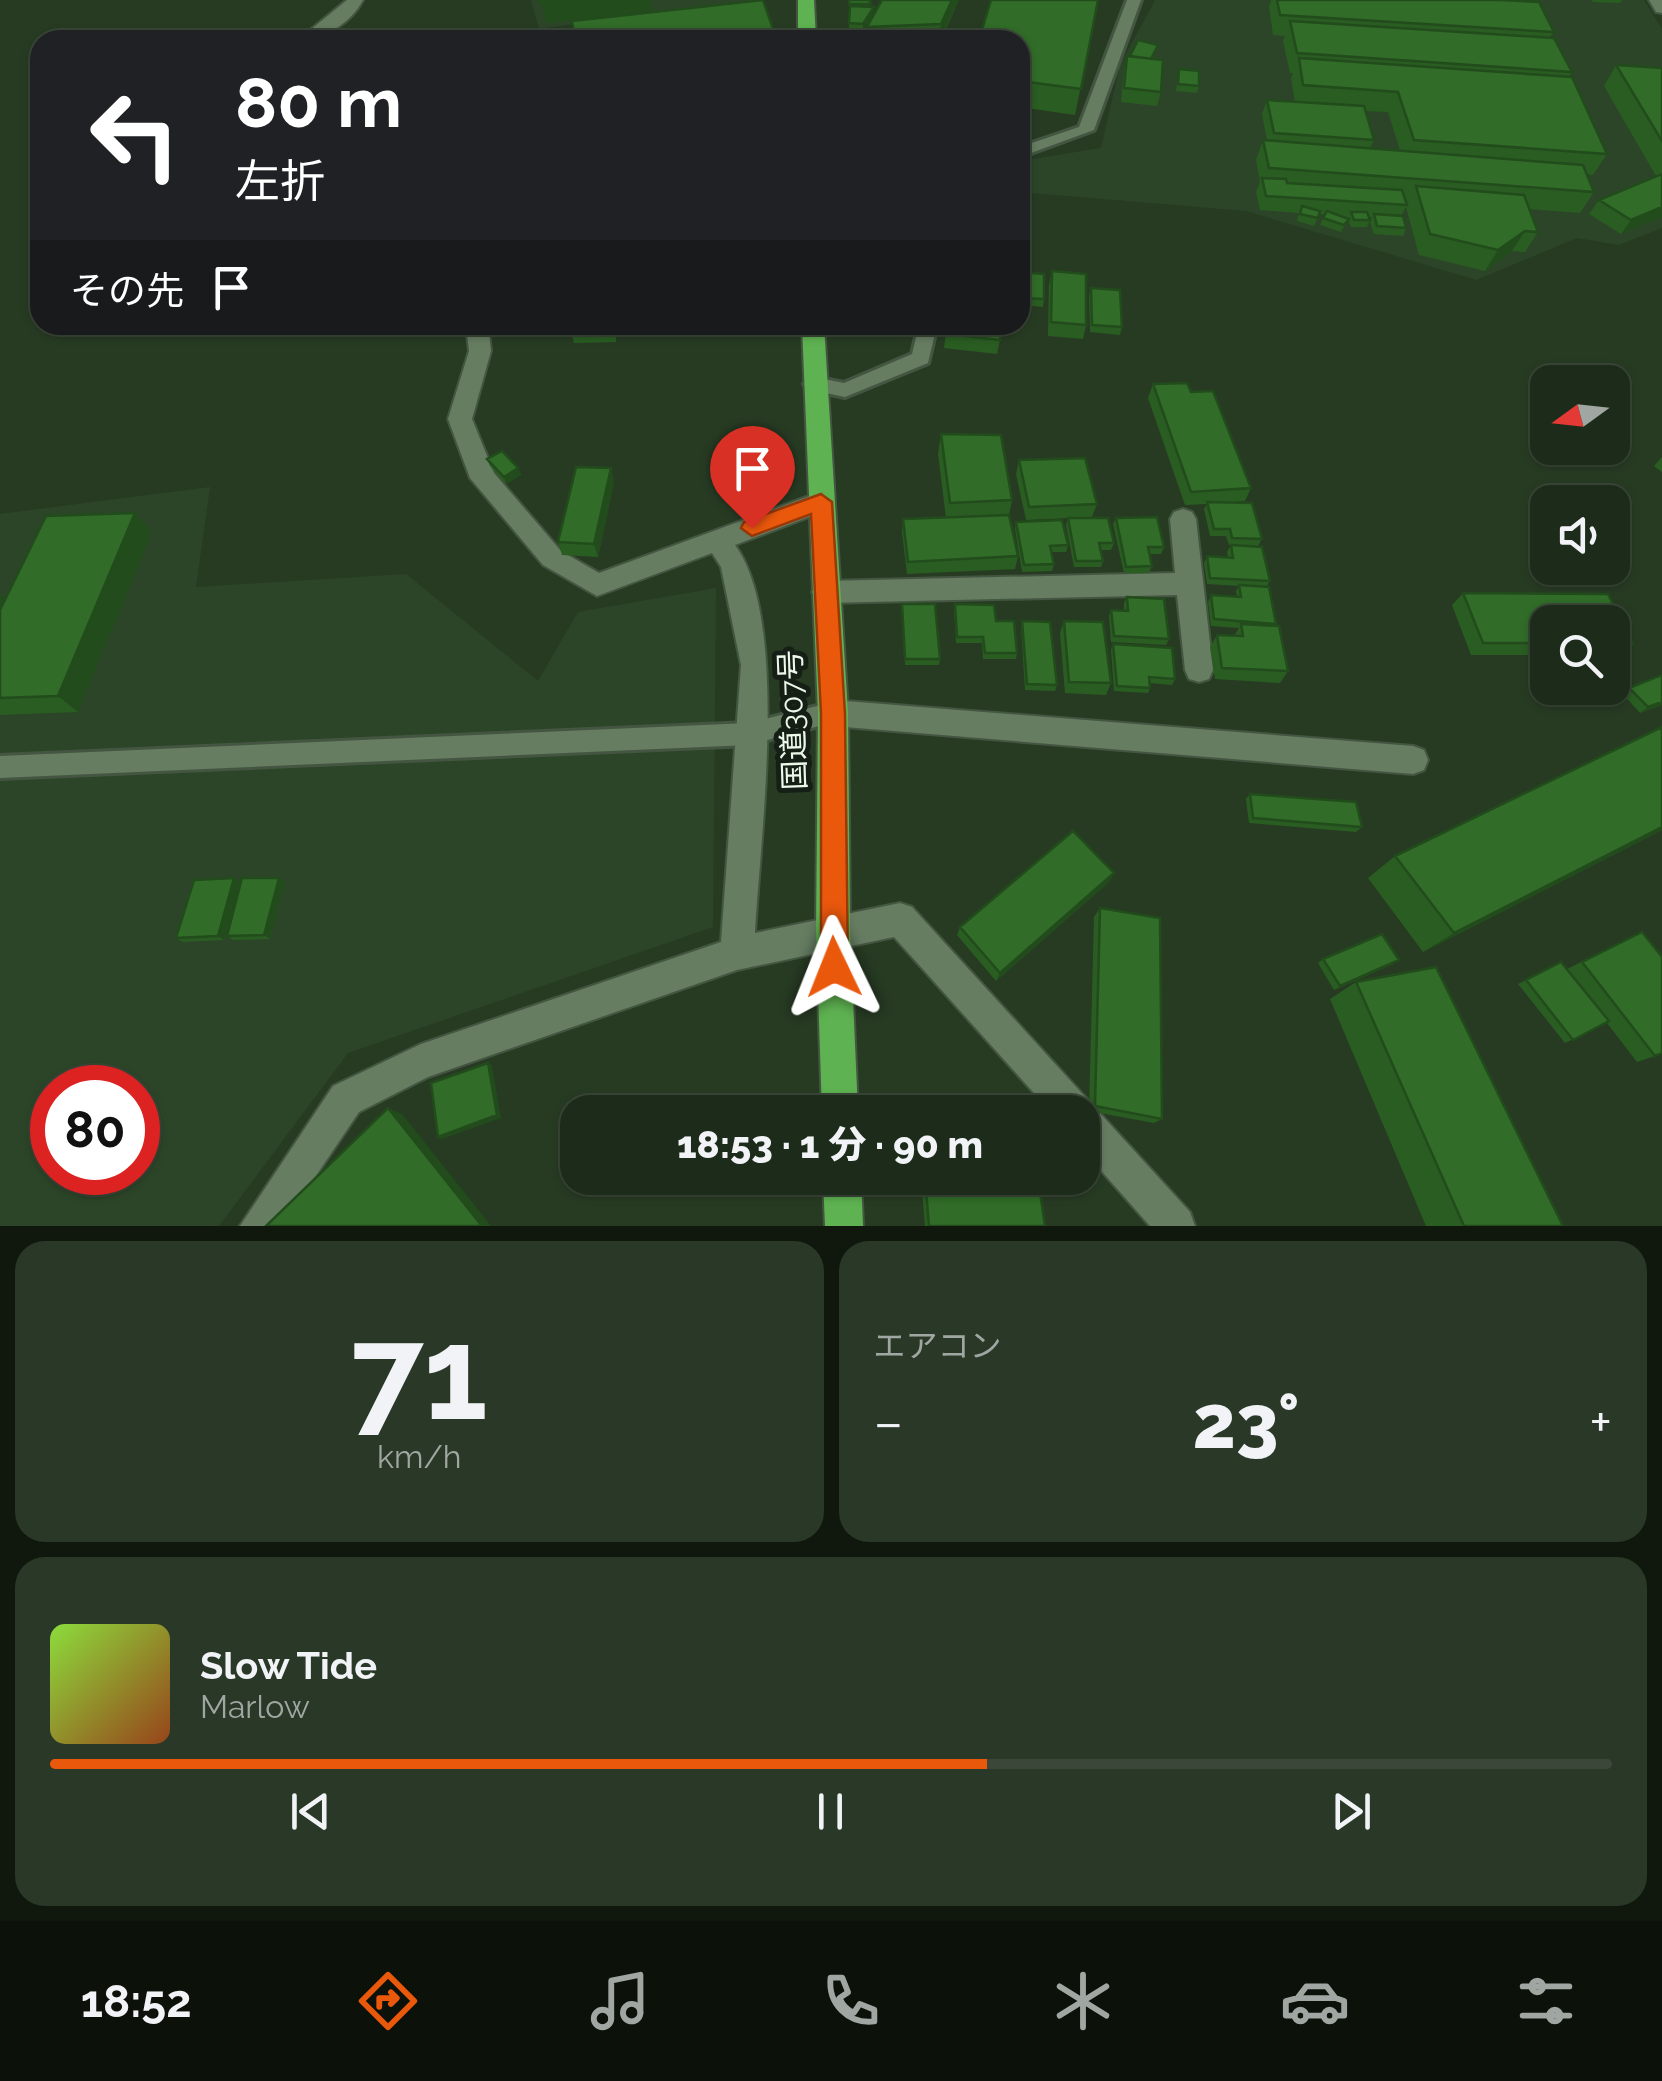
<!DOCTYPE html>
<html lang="ja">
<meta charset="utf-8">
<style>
:root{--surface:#1d2c1a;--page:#2a3827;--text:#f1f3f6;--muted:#a0a7a2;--line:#3b4839;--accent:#ea580c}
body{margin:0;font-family:Raleway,"Noto Sans JP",sans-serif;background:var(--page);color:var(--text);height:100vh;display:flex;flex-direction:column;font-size:38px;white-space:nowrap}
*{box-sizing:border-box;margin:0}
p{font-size:32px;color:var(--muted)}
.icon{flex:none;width:55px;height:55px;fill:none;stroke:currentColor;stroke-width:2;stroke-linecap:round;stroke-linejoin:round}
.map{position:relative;height:1226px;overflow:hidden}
.details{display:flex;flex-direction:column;gap:15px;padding:15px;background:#10180e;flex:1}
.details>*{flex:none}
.top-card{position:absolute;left:30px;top:30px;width:1000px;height:305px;border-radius:30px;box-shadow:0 2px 8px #0004,0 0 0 2px var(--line);background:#202124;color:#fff;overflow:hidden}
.needle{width:65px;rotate:255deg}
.fabs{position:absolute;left:1530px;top:365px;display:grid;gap:20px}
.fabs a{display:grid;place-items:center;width:100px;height:100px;border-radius:20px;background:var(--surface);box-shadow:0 2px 8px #0004,0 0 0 2px var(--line);font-size:50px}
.speed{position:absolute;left:30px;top:1065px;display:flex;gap:20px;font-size:50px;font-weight:700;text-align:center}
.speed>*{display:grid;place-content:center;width:130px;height:130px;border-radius:50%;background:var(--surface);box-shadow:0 2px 8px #0004,0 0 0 2px var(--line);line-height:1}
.speed .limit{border:15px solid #d22;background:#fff;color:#111}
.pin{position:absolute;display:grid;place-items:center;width:85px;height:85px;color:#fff;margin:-102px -42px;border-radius:50% 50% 50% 0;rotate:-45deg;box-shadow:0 0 10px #0007}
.pin .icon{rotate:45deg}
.me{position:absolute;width:110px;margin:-55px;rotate:358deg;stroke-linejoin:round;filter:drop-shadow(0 0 8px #0008)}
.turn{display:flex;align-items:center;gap:35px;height:210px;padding:0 40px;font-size:45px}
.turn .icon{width:130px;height:130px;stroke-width:2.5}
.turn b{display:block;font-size:70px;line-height:85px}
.then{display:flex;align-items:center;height:95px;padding:0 40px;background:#0003;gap:20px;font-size:38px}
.big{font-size:75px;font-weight:800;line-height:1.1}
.details .widget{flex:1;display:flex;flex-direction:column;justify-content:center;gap:15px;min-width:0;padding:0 35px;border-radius:30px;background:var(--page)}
.details .dial{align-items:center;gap:0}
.dial b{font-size:130px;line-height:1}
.song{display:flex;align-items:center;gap:30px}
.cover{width:120px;height:120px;border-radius:15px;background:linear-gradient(135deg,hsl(90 70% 55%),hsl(20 70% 35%))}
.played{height:10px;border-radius:5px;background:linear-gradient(90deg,var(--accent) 60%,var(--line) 60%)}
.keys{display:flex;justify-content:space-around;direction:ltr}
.heat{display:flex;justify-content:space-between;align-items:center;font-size:55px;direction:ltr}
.details .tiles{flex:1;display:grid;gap:15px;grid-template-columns:1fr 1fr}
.widget:last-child{grid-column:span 2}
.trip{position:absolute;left:560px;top:1095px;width:540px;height:100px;border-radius:30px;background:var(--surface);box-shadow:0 2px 8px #0004,0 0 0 2px var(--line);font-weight:800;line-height:100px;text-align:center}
.tab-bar{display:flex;height:160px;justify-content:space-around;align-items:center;background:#0c120a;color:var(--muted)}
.tab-bar .icon{width:70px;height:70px}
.tab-bar .active{color:var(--accent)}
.tab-bar b{font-size:45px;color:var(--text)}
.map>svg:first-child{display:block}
.built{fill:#2c4528;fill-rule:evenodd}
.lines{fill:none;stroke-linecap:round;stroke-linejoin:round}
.service-casing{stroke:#445641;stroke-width:6}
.minor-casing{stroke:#445641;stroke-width:4}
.tertiary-casing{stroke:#445641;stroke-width:4}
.trunk-casing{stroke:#445641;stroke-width:4}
.service{fill:#667d62;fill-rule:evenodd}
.minor{fill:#667d62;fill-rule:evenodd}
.tertiary{fill:#667d62;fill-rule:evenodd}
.trunk{fill:#5eb251;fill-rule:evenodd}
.wall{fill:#2a5d22;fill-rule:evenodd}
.shaded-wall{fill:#224c1c}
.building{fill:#316c28;stroke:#224c1c;stroke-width:2.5}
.route{fill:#ea580c;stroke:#983908;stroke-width:2.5}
.labels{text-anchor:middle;stroke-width:10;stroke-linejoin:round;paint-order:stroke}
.street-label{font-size:30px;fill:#ecf9ea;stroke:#161f15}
</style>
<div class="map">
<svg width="1662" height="1226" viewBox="0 0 1662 1226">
<rect width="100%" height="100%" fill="#273b23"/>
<path class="built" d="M531 0H757L539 29Z
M1155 0H1644L1662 29V228L1619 245 1577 238 1476 280 1246 211 1020 192V161L1101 148 1120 65Z
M210 487 196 587 406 574 538 681 578 612 716 588 713 927 348 1053 219 1226H0V514ZM52 1088H138V1172H52Z"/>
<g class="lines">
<defs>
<path id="service" d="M1127 0H1141L1094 130 1020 157V147L1079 127Z
M919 325H937L928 363 845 397 807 389 804 384 814 377 844 383 912 354Z
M833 702 841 706 845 713 841 720 749 745 0 778V756L749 723Z"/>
<path id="minor" d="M347 0H363C351 23 324 40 298 40Z
M466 325H488L491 351 472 419 494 473 561 551 599 573 812 495H830L834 502 830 509 735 545C790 620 760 838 755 933L900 903 912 907 1190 1212 1195 1226H1150L1082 1149V1112H1051L894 937 737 970 428 1077 359 1112 282 1226H240L333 1086 421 1044 721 942 741 665 721 567 712 553 597 596 543 565 470 478 448 419 469 351Z
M1183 509 1192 512 1196 519 1213 670 1209 679 1199 682 1189 679 1185 670 1177 595 826 603 816 600 812 592 816 584 826 581 1175 573 1170 519 1174 512Z
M833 700 1413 746 1424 750 1428 760 1424 770 1413 774 833 726 823 722 818 713 823 704Z"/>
<path id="tertiary" d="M1649 0H1662V13L1656 12Z"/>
<path id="trunk" d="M798 0H814L816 40H798Z
M802 325H824L848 713 850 931 858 1112H822L816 931 818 713Z
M823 1178H861L863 1226H825Z"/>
</defs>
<use href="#service" class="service-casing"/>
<use href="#minor" class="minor-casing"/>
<use href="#tertiary" class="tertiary-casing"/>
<use href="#trunk" class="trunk-casing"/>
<use href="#service" class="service"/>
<use href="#minor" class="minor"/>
<use href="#tertiary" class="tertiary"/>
<use href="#trunk" class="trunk"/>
</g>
<path class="wall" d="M849 0H882H870V7H874V14L863 31H849Z
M959 0 941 40H863L867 36V27Z
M1098 0 1075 115 1020 107V40Z
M1271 0H1501L1554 32 1550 37 1572 72 1569 77 1607 154 1593 175 1587 174 1594 192 1580 213 1529 209 1538 232 1525 252 1512 251 1485 271 1419 255 1406 207 1401 216 1406 228 1403 236 1374 234 1370 222 1372 217H1369L1370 220 1367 227H1351L1348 220 1341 232 1320 225 1325 214H1319L1314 226 1297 221 1299 213 1260 210 1256 192 1260 182 1256 160 1263 140H1267L1262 114 1267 100 1295 102 1291 78 1293 73H1290L1283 41 1285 36 1273 35 1269 6ZM1365 111 1388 112 1400 150 1370 148 1374 140Z
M1592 0H1622L1620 3 1593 2Z
M1158 45 1153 59 1161 92 1157 106 1121 102 1124 70 1127 56Z
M1616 65 1662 68V217L1621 234 1589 214 1599 200 1656 176 1604 86Z
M1179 69 1199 86 1197 93 1176 91Z
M1052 271 1086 325 1083 339 1048 336 1049 285Z
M1020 272 1044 299 1043 307 1020 305Z
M1091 288 1122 327 1120 335 1090 332 1089 296Z
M574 325H617L616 342 574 343 572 335Z
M947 325 1000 340 997 354 944 348Z
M1153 384 1191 392 1251 488 1245 501 1221 503 1262 539 1258 546 1229 545 1226 536H1210L1204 509 1207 504 1185 505 1148 398Z
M941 434 1012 500 1009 515 1018 556 1015 569 907 574 902 532 903 519 946 518 938 454Z
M1662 457V472L1654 466Z
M487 459 518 468 521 475 506 484 490 466Z
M1019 460 1097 504 1092 517 1026 520 1016 474Z
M614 482 598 557 562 555 558 542Z
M1068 518 1114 543 1111 550H1101L1103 561 1101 567H1074L1066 525Z
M1116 518 1164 547 1161 554H1149L1152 566 1149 573H1124L1113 524Z
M1016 522 1068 545 1066 552H1051L1054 564 1052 571 1022 572 1015 529Z
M152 532 78 712 0 715V594L5 599Z
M1231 545 1270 581 1266 587 1288 671 1280 683 1215 679 1210 647 1217 635 1234 636 1239 628 1211 626 1208 602 1211 595 1237 597 1236 591 1239 586 1207 584 1204 563 1207 556 1228 558 1227 552Z
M1463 593 1608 594 1633 644 1619 656H1612V622H1548V655H1471L1452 605Z
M1127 597 1169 639 1166 645 1111 642 1109 616 1111 610 1124 611V603Z
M902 604 940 659 939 665H905Z
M955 604 996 621 1017 653 1016 659H983L982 643H956L954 610Z
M1022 621 1057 685 1055 691 1025 690 1021 627Z
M1064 621 1111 683 1106 695 1065 693 1060 633Z
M1113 644 1175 679 1172 685 1150 683V688L1148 693 1114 691 1111 650Z
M1629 688 1662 705 1640 713 1622 693Z
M1662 727V830L1423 952 1368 878 1395 856Z
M1250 794 1362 827 1356 832 1249 823 1246 799Z
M1114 873 1109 882 996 981 957 935 960 927Z
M234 878 241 883 224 940 183 942 176 938Z
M279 878 285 882 270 939 233 940 227 936Z
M1100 908 1162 1119 1154 1123 1089 1111 1094 917Z
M1642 932 1655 1056 1637 1062 1607 1023 1565 1043 1518 984 1561 962 1567 969Z
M1323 959 1393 964 1334 990 1318 963Z
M1356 982 1563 1226H1426L1330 999Z
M921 1178H1038L1045 1226H925Z"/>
<path class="shaded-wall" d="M569 0H651L652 11 546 23 541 3Z
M952 0H959L940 40 941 24Z
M874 7V14L863 31V24Z
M773 29 774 40H676Z
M1662 207V217L1621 234 1631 220Z
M1525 231 1512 251 1485 271 1498 250Z
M518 468 521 475 506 484 504 477Z
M611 468 614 482 598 557 594 544Z
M135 513 152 532 78 712 58 696Z
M0 594 12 605 0 630Z
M1662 702V705L1640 713 1648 707Z
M1662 827V830L1423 952 1454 933Z
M1114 873 1109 882 996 981 1000 973Z
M234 878 241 883 224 940 218 936Z
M279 878 285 882 270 939 264 935Z
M488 1063 492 1066 501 1118 442 1139 438 1137Z
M388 1108 402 1114 491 1226H482Z"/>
<path class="building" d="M540 0H569L541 3Z
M763 0 773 29 676 40H575L572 21Z
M849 0H870V4H849Z
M882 0H952L941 24 867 27Z
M991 0H1098L1081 89 1020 81V40H979Z
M1277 0H1501L1539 2 1554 32 1280 15Z
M850 6 874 7 863 24 849 23Z
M1290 21 1554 38 1572 72 1297 53Z
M863 36 935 37V40H863Z
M1138 40 1158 45 1151 59 1130 56Z
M1127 56 1163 60 1161 92 1124 88Z
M1299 58 1572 77 1607 154 1414 140 1398 92 1303 85Z
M1616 65 1662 68V141Z
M1179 69 1199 71V86L1178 84Z
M1267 100 1364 106 1374 140 1274 133Z
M1263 140 1583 165 1594 192 1269 168Z
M1662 174V207L1631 220 1599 200Z
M1262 178 1286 179 1287 183 1402 190 1407 205 1266 196Z
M1416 186 1524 195 1538 232 1525 231 1498 250 1430 234Z
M1302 206 1320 211 1318 218 1300 214Z
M1327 211 1349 219 1344 225 1323 218Z
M1351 212H1367L1370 220H1354Z
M1374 214 1403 216 1406 228 1377 226Z
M1052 271 1086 274V325L1051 322Z
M1020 272 1044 274V299L1020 298Z
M1091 288 1120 290 1122 327 1092 325Z
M574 325H616L615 335H572Z
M947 325H1001L1000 340 946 334Z
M1187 383 1191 392 1213 391 1251 488 1191 492 1153 384Z
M941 434 1001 435 1012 500 950 503Z
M502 451 518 468 504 477 487 459Z
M1085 458 1097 504 1029 507 1019 460Z
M576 467 611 468 594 544 558 542Z
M1207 502 1252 503 1262 539 1232 538 1230 529H1214Z
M135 513 58 696 0 698V610L46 516Z
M1009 515 1018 556 908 562 903 519Z
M1157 517 1164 547H1148L1152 566 1126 567 1116 518Z
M1068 518H1108L1114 543H1099L1103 561H1076Z
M1062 520 1068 545 1050 546 1054 564 1024 565 1016 522Z
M1231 545 1262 547 1270 581 1210 578 1207 556 1233 558Z
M1239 585 1269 587 1276 624 1214 619 1211 595 1241 597Z
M1463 593 1608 594 1633 644H1612V622H1548V643H1483Z
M1127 597 1164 599 1169 639 1114 636 1111 610 1128 611Z
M902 604H935L940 659H905Z
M955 604 994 605 996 621H1014L1017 653H985L983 637H957Z
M1022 621 1050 622 1057 685 1027 684Z
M1064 621 1103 622 1111 683 1069 682Z
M1241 624 1279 626 1288 671 1222 668 1217 635 1243 636Z
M1113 644 1172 648 1175 679 1149 677 1150 688 1117 686Z
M1662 675V702L1648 707 1629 688Z
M1662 727V827L1454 933 1395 856Z
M1250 794 1356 802 1362 827 1253 818Z
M1073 831 1114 873 1000 973 960 927Z
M234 878 218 936 176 938 194 880Z
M242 878H279L264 935 227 936Z
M1100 908 1160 918 1162 1119 1095 1106Z
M1642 932 1662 957V1053L1655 1056 1582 962Z
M1382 934 1399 960 1340 986 1323 959Z
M1561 962 1609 1021 1573 1040 1526 980Z
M1436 967 1563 1226H1464L1356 982Z
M488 1063 497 1115 438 1137 431 1083Z
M388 1108 482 1226H266Z
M925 1178H1038L1045 1226H929Z"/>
<path class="route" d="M821 494 832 502 845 714 848 967 844 977 834 981 825 977 821 967V714L811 514 752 536 741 528 744 522Z"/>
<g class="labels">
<g class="street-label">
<text transform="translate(793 720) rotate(-92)" y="10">国道307号</text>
</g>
</g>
</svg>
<div class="fabs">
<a><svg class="needle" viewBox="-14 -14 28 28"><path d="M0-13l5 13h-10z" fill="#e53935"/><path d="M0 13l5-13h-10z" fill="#a0a7a2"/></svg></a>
<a><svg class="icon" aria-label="sound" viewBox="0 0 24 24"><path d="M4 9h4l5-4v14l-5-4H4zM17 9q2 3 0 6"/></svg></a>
<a><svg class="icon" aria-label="search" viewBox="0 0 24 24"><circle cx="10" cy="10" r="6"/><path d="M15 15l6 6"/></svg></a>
</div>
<div class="speed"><div class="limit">80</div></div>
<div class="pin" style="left:752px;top:528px;background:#d93025"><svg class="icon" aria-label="arrive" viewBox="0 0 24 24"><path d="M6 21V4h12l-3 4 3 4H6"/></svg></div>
<svg class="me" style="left:834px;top:967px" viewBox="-20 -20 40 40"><path d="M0-17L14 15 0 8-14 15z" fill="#ea580c" stroke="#fff" stroke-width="4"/></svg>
<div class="trip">18:53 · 1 分 · 90 m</div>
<div class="top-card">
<div class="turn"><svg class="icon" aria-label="left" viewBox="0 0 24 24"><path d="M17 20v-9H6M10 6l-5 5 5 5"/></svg><div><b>80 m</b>左折</div></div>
<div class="then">その先<svg class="icon" aria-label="arrive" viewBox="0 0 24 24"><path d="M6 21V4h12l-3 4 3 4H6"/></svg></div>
</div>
</div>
<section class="details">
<div class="tiles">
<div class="widget dial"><b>71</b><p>km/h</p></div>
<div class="widget"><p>エアコン</p>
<div class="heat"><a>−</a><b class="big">23°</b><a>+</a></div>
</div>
<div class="widget">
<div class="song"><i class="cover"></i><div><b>Slow Tide</b><p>Marlow</p></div></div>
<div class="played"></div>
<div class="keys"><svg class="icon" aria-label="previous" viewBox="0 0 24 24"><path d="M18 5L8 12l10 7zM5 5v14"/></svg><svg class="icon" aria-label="pause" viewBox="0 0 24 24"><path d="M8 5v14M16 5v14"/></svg><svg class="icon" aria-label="next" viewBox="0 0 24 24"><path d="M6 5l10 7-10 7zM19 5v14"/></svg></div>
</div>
</div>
</section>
<nav class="tab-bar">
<b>18:52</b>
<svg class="icon active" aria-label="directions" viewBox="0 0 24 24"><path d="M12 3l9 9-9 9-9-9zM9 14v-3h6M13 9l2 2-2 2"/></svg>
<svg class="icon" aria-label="music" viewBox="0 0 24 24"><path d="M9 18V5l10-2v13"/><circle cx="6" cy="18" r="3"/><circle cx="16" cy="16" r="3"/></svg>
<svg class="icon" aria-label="phone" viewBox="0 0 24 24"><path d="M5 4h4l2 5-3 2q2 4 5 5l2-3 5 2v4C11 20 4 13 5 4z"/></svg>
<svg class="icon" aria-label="climate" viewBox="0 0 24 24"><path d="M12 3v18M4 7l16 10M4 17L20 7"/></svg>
<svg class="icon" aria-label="car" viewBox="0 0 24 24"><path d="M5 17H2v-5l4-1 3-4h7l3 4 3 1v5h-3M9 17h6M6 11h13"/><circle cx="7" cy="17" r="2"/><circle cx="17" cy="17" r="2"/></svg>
<svg class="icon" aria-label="filters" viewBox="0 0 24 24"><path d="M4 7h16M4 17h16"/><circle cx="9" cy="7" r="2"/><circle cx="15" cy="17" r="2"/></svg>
</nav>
